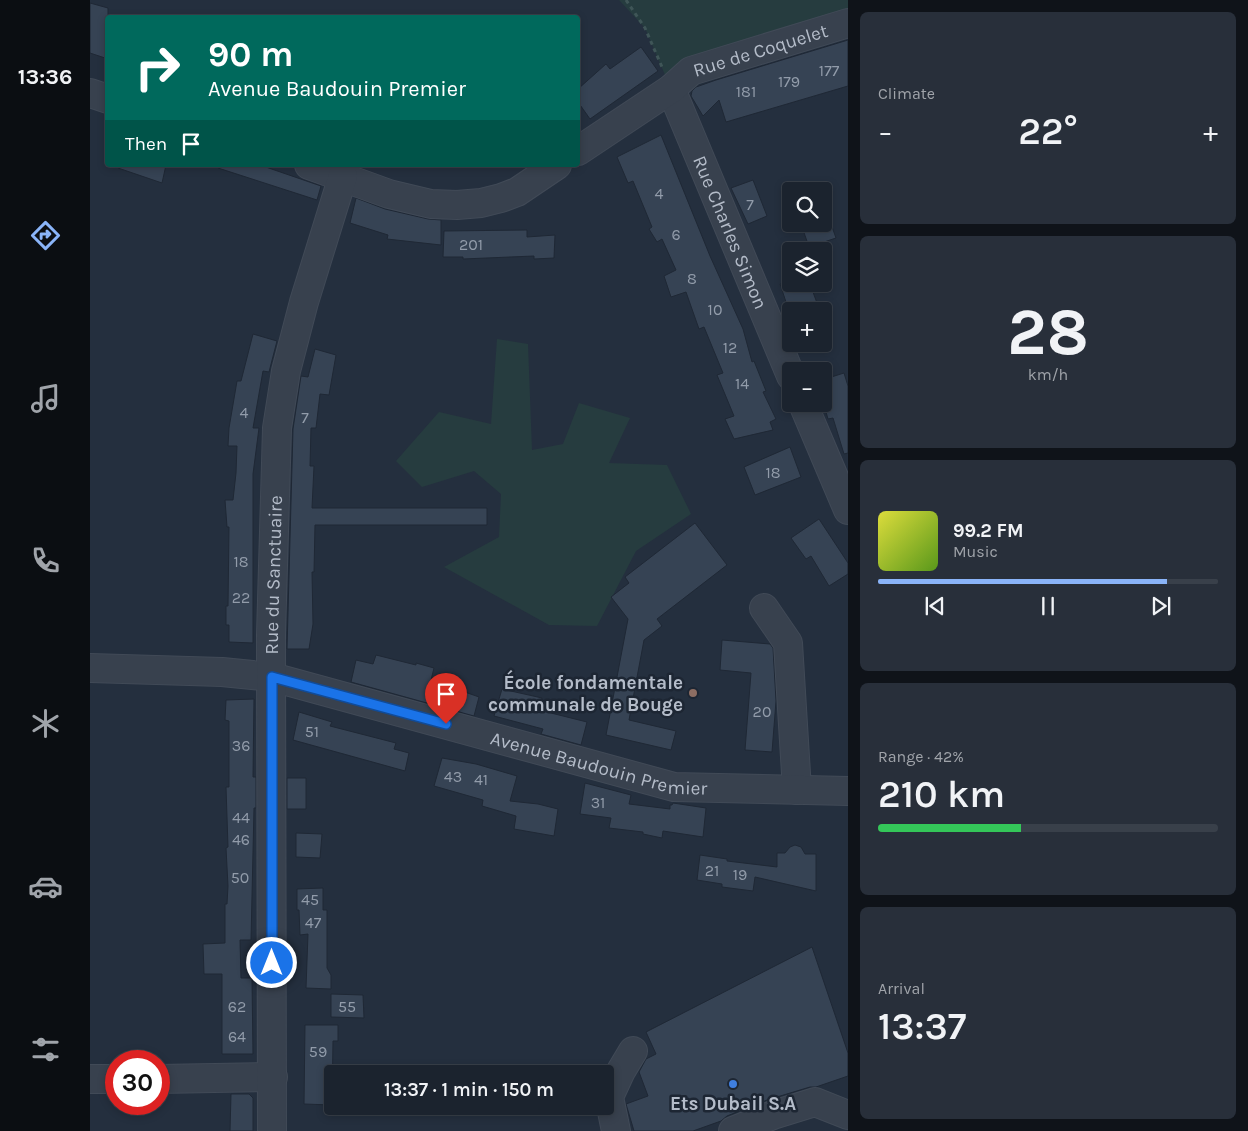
<!DOCTYPE html>
<meta charset="utf-8">
<style>
:root{--surface:#1b232e;--page:#282f3a;--text:#f1f3f6;--muted:#a0a4aa;--line:#39404a;--accent:#8ab4f8}
body{margin:0;font-family:Karla,sans-serif;background:var(--page);color:var(--text);height:100vh;display:flex;flex-direction:column;font-size:19px;white-space:nowrap}
*{box-sizing:border-box;margin:0}
p{font-size:16px;color:var(--muted)}
.icon{flex:none;width:28px;height:28px;fill:none;stroke:currentColor;stroke-width:2;stroke-linecap:round;stroke-linejoin:round}
.map{position:relative;flex:1;overflow:hidden}
.panel{display:flex;flex-direction:column;gap:12px;padding:12px;background:#0f1319;width:400px}
.panel>*{flex:none}
.hud{position:absolute;left:15px;top:15px;width:475px;height:152px;border-radius:5px;box-shadow:0 2px 8px #0003,0 0 0 1px var(--line);background:#00695c;color:#fff;overflow:hidden}
.tools{position:absolute;left:692px;top:182px;display:grid;gap:10px}
.tools a{display:grid;place-items:center;width:50px;height:50px;border-radius:5px;background:var(--surface);box-shadow:0 2px 8px #0003,0 0 0 1px var(--line);font-size:25px}
.speed{position:absolute;left:15px;top:1050px;display:flex;gap:10px;font-size:25px;font-weight:700;text-align:center}
.speed>*{display:grid;place-content:center;width:65px;height:65px;border-radius:50%;background:var(--surface);box-shadow:0 2px 8px #0003,0 0 0 1px var(--line);line-height:1}
.speed .limit{border:8px solid #d22;background:#fff;color:#111}
.pin{position:absolute;display:grid;place-items:center;width:42px;height:42px;color:#fff;margin:-51px -21px;border-radius:50% 50% 50% 0;rotate:-45deg;box-shadow:0 0 5px #0007}
.pin .icon{rotate:45deg}
.me{position:absolute;width:55px;margin:-28px;rotate:0deg;stroke-linejoin:round;filter:drop-shadow(0 0 4px #0008)}
.turn{display:flex;align-items:center;gap:18px;height:105px;padding:0 20px;font-size:22px}
.turn .icon{width:65px;height:65px;stroke-width:2.5}
.turn b{display:block;font-size:35px;line-height:42px}
.then{display:flex;align-items:center;height:48px;padding:0 20px;background:#0003;gap:10px;font-size:19px}
.big{font-size:38px;font-weight:600;line-height:1.1}
.panel .card{flex:1;display:flex;flex-direction:column;justify-content:center;gap:8px;min-width:0;padding:0 18px;border-radius:8px;background:var(--page)}
.panel .dial{align-items:center;gap:0}
.dial b{font-size:65px;line-height:1}
.song{display:flex;align-items:center;gap:15px}
.cover{width:60px;height:60px;border-radius:8px;background:linear-gradient(135deg,hsl(60 70% 55%),hsl(90 70% 35%))}
.played{height:5px;border-radius:2px;background:linear-gradient(90deg,var(--accent) 85%,var(--line) 85%)}
.keys{display:flex;justify-content:space-around;direction:ltr}
.heat{display:flex;justify-content:space-between;align-items:center;font-size:28px;direction:ltr}
.charge{height:8px;border-radius:4px;background:linear-gradient(90deg,#34c759 42%,var(--line) 0)}
.trip{position:absolute;left:234px;top:1065px;width:290px;height:50px;border-radius:5px;background:var(--surface);box-shadow:0 2px 8px #0003,0 0 0 1px var(--line);font-weight:600;line-height:50px;text-align:center}
main{display:flex;flex:1;min-height:0}
.dock{display:flex;flex-direction:column;width:90px;justify-content:space-around;align-items:center;background:#0b0e12;color:var(--muted)}
.dock .icon{width:35px;height:35px}
.dock .current{color:var(--accent)}
.dock b{font-size:22px;color:var(--text)}
.map>svg:first-child{display:block}
.green{fill:#263c3f}
.building{fill:#364354;stroke:#1f2835}
.lines{fill:none;stroke-linecap:round;stroke-linejoin:round}
.minor-casing{stroke:#414a57;stroke-width:30}
.path{stroke:#3f5557;stroke-width:3;stroke-dasharray:4 4;stroke-linecap:butt}
.minor{stroke:#38414e;stroke-width:28}
.route-casing{stroke:#114b97;stroke-width:12}
.route{stroke:#1a73e8;stroke-width:9}
.education-dot{fill:#8d6e63;stroke:#1d2633;stroke-width:2}
.shop-dot{fill:#3f7fe0;stroke:#1d2633;stroke-width:2}
.labels{text-anchor:middle;stroke-width:5;stroke-linejoin:round;paint-order:stroke}
.number-label{font-size:16px;fill:#929caa}
.street-label{font-size:19px;fill:#b4bcc9;stroke:#1d2633}
.poi-label{font-size:19px;font-weight:bold;fill:#b4bcc9;stroke:#1d2633;text-anchor:end}
</style>
<main>
<nav class="dock">
<b>13:36</b>
<svg class="icon current" aria-label="directions" viewBox="0 0 24 24"><path d="M12 3l9 9-9 9-9-9zM9 14v-3h6M13 9l2 2-2 2"/></svg>
<svg class="icon" aria-label="music" viewBox="0 0 24 24"><path d="M9 18V5l10-2v13"/><circle cx="6" cy="18" r="3"/><circle cx="16" cy="16" r="3"/></svg>
<svg class="icon" aria-label="phone" viewBox="0 0 24 24"><path d="M5 4h4l2 5-3 2q2 4 5 5l2-3 5 2v4C11 20 4 13 5 4z"/></svg>
<svg class="icon" aria-label="climate" viewBox="0 0 24 24"><path d="M12 3v18M4 7l16 10M4 17L20 7"/></svg>
<svg class="icon" aria-label="car" viewBox="0 0 24 24"><path d="M5 17H2v-5l4-1 3-4h7l3 4 3 1v5h-3M9 17h6M6 11h13"/><circle cx="7" cy="17" r="2"/><circle cx="17" cy="17" r="2"/></svg>
<svg class="icon" aria-label="filters" viewBox="0 0 24 24"><path d="M4 7h16M4 17h16"/><circle cx="9" cy="7" r="2"/><circle cx="15" cy="17" r="2"/></svg>
</nav>
<div class="map">
<svg width="758" height="1131" viewBox="0 0 758 1131">
<rect width="100%" height="100%" fill="#242f3e"/>
<path class="green" d="M529 0H758V23L581 89 555 28Z
M407 339 438 344 442 450 473 444 489 403 540 418 519 463 577 465 601 514 546 551 507 626 459 625 354 567 409 537 411 494 384 471 332 487 306 461 349 412 401 424Z"/>
<path class="building" d="M0 3 18 8V59L0 53Z
M758 40V86L636 122 629 100 613 116 601 96 602 91 606 87 626 80Z
M551 47 568 71 500 119 488 102V89L516 64 520 69Z
M571 135 620 256 653 329 662 362 664 361 676 391 673 392 686 419 680 422 683 430 644 439 635 419 644 416 627 375 633 373 614 327 609 329 596 292 581 297 574 276 586 270 572 239 567 242 559 229 562 227 543 181 538 183 527 157Z
M28 165H76L72 183 28 168Z
M129 165H170L231 186 227 200 128 168Z
M663 180 677 216 658 224 641 188Z
M266 198 295 209 338 219 351 220V245L297 239 298 235 260 223Z
M711 224H741L746 238 719 247Z
M437 230V237L465 235 464 258 444 259V256L373 259V257H353L354 231Z
M690 284H720L730 311H699Z
M163 334 187 341 179 372 173 371 163 428H169L163 474V643L139 642V625H136V606H138L139 527H137L135 500H143L146 473 147 446H138L139 428 147 381H151Z
M225 349 246 355 239 395 230 394 226 428H221L220 466H224L222 508H397V525H225L224 572H222L223 624 219 649H197L203 429 211 376 218 377Z
M754 373 758 386V453L754 454 743 418 738 419 734 405 735 379Z
M700 447 711 477 665 495 654 467Z
M729 519 758 563V574L739 586 721 556 716 559 701 538Z
M605 523 637 565 567 619 572 626 554 640 539 720 586 731 581 750 516 735 538 619 521 597 539 583 535 577Z
M632 640 680 644 683 648 686 701 682 752 655 750 661 673 630 670Z
M286 655 326 665V663L344 668 341 680 389 697 384 716 261 682 266 660 283 664Z
M412 689 452 698 449 710 497 722 491 745 451 734 453 729 404 716Z
M164 699 163 777H166V808H164L161 940H150L151 978H162L163 1054H132V974H114L113 944 135 943V904H137L138 886 136 848 138 847 136 787H139V721L135 720 136 700Z
M209 712 242 722 240 726 306 743 304 749 319 753 315 771 203 740Z
M352 758 386 764 427 776 420 801 448 804 468 809 464 836 424 829 426 816 392 806 393 800 344 786Z
M197 778H216V809H197Z
M495 783 541 795 539 804 580 809V805H582L583 803 616 808 613 837 573 831 572 838 553 834V832L519 828 521 818 490 814Z
M206 833 232 834 230 858 206 857Z
M705 845 711 847 715 854H726V891L665 877 663 891 632 887V884L607 880 610 855 637 859V861L687 867V853H695L700 847Z
M233 888V910H237V968L241 975V989L216 988 218 934 210 935 209 910H207V889Z
M722 947 758 1053V1076L726 1087H720L677 1100 637 1116 631 1121 603 1131H544L536 1104 558 1096 549 1072 556 1059 566 1054 556 1032Z
M241 994 273 995 274 1018 241 1017Z
M215 1025H248V1041H243L242 1105 214 1104Z
M141 1094H159L163 1098V1131H140Z"/>
<g class="lines">
<defs>
<g id="minor">
<path id="s1" d="M581 89 701 376"/>
<path d="M0 93 18 99"/>
<path id="s2" d="M488 151 581 89 601 71 758 23"/>
<path d="M219 165 299 194 341 204 367 205 391 203 411 198 427 192 467 165"/>
<path d="M713 404 758 510"/>
<path d="M674 608 698 643 707 790"/>
<path id="s3" d="M0 668 132 672 182 677 584 787 758 791"/>
<path d="M0 1079H26"/>
<path d="M69 1079 183 1077"/>
<path id="s4" d="M182 1131 181 635 187 428 196 371 214 302 253 176"/>
<path d="M526 1131 519 1097 531 1071 543 1051"/>
<path d="M643 1131 683 1115 725 1102 758 1115"/>
</g>
</defs>
<use href="#minor" class="minor-casing"/>
<path class="path" d="M536 0 555 28 572 67"/>
<use href="#minor" class="minor"/>
</g>
<g class="lines">
<defs>
<path id="route" d="M182 963V677L356 724"/>
</defs>
<use href="#route" class="route-casing"/>
<use href="#route" class="route"/>
</g>
<circle class="education-dot" cx="603" cy="693" r="5"/>
<circle class="shop-dot" cx="643" cy="1084" r="5"/>
<g class="labels">
<g class="number-label">
<text x="739" y="76">177</text>
<text x="699" y="87">179</text>
<text x="656" y="97">181</text>
<text x="569" y="199">4</text>
<text x="660" y="210">7</text>
<text x="586" y="240">6</text>
<text x="381" y="250">201</text>
<text x="602" y="284">8</text>
<text x="625" y="315">10</text>
<text x="640" y="353">12</text>
<text x="652" y="389">14</text>
<text x="154" y="418">4</text>
<text x="215" y="423">7</text>
<text x="683" y="478">18</text>
<text x="151" y="567">18</text>
<text x="151" y="603">22</text>
<text x="672" y="717">20</text>
<text x="222" y="737">51</text>
<text x="151" y="751">36</text>
<text x="363" y="782">43</text>
<text x="391" y="785">41</text>
<text x="508" y="808">31</text>
<text x="151" y="823">44</text>
<text x="151" y="845">46</text>
<text x="622" y="876">21</text>
<text x="650" y="880">19</text>
<text x="150" y="883">50</text>
<text x="220" y="905">45</text>
<text x="223" y="928">47</text>
<text x="147" y="1012">62</text>
<text x="257" y="1012">55</text>
<text x="147" y="1042">64</text>
<text x="228" y="1057">59</text>
</g>
<g class="street-label">
<text dy="7" stroke="none"><textPath href="#s2" startOffset="211">Rue de Coquelet</textPath></text>
<text dy="7" stroke="none"><textPath href="#s1" startOffset="155">Rue Charles Simon</textPath></text>
<text dy="7" stroke="none"><textPath href="#s4" startOffset="556">Rue du Sanctuaire</textPath></text>
<text dy="7" stroke="none"><textPath href="#s3" startOffset="521">Avenue Baudouin Premier</textPath></text>
</g>
<g class="poi-label">
<text x="593" y="689">École fondamentale<tspan x="593" dy="22">communale de Bouge</tspan></text>
<text x="643" y="1110" text-anchor="middle">Ets Dubail S.A</text>
</g>
</g>
</svg>
<div class="tools">
<a><svg class="icon" aria-label="search" viewBox="0 0 24 24"><circle cx="10" cy="10" r="6"/><path d="M15 15l6 6"/></svg></a>
<a><svg class="icon" aria-label="layers" viewBox="0 0 24 24"><path d="M12 4l9 5-9 5-9-5zM3 14l9 5 9-5"/></svg></a>
<a>+</a>
<a>−</a>
</div>
<div class="speed"><div class="limit">30</div></div>
<div class="pin" style="left:356px;top:724px;background:#d93025"><svg class="icon" aria-label="arrive" viewBox="0 0 24 24"><path d="M6 21V4h12l-3 4 3 4H6"/></svg></div>
<svg class="me" style="left:182px;top:963px" viewBox="-20 -20 40 40"><circle r="17" fill="#1a73e8" stroke="#fff" stroke-width="3"/><path d="M0-11L8 9 0 5-8 9z" fill="#fff"/></svg>
<div class="trip">13:37 · 1 min · 150 m</div>
<div class="hud">
<div class="turn"><svg class="icon" aria-label="right" viewBox="0 0 24 24"><path d="M7 20v-9h11M14 6l5 5-5 5"/></svg><div><b>90 m</b>Avenue Baudouin Premier</div></div>
<div class="then">Then<svg class="icon" aria-label="arrive" viewBox="0 0 24 24"><path d="M6 21V4h12l-3 4 3 4H6"/></svg></div>
</div>
</div>
<section class="panel">
<div class="card"><p>Climate</p>
<div class="heat"><a>−</a><b class="big">22°</b><a>+</a></div>
</div>
<div class="card dial"><b>28</b><p>km/h</p></div>
<div class="card">
<div class="song"><i class="cover"></i><div><b>99.2 FM</b><p>Music</p></div></div>
<div class="played"></div>
<div class="keys"><svg class="icon" aria-label="previous" viewBox="0 0 24 24"><path d="M18 5L8 12l10 7zM5 5v14"/></svg><svg class="icon" aria-label="pause" viewBox="0 0 24 24"><path d="M8 5v14M16 5v14"/></svg><svg class="icon" aria-label="next" viewBox="0 0 24 24"><path d="M6 5l10 7-10 7zM19 5v14"/></svg></div>
</div>
<div class="card"><p>Range · 42%</p><b class="big">210 km</b><div class="charge"></div></div>
<div class="card"><p>Arrival</p><b class="big">13:37</b></div>
</section>
</main>
